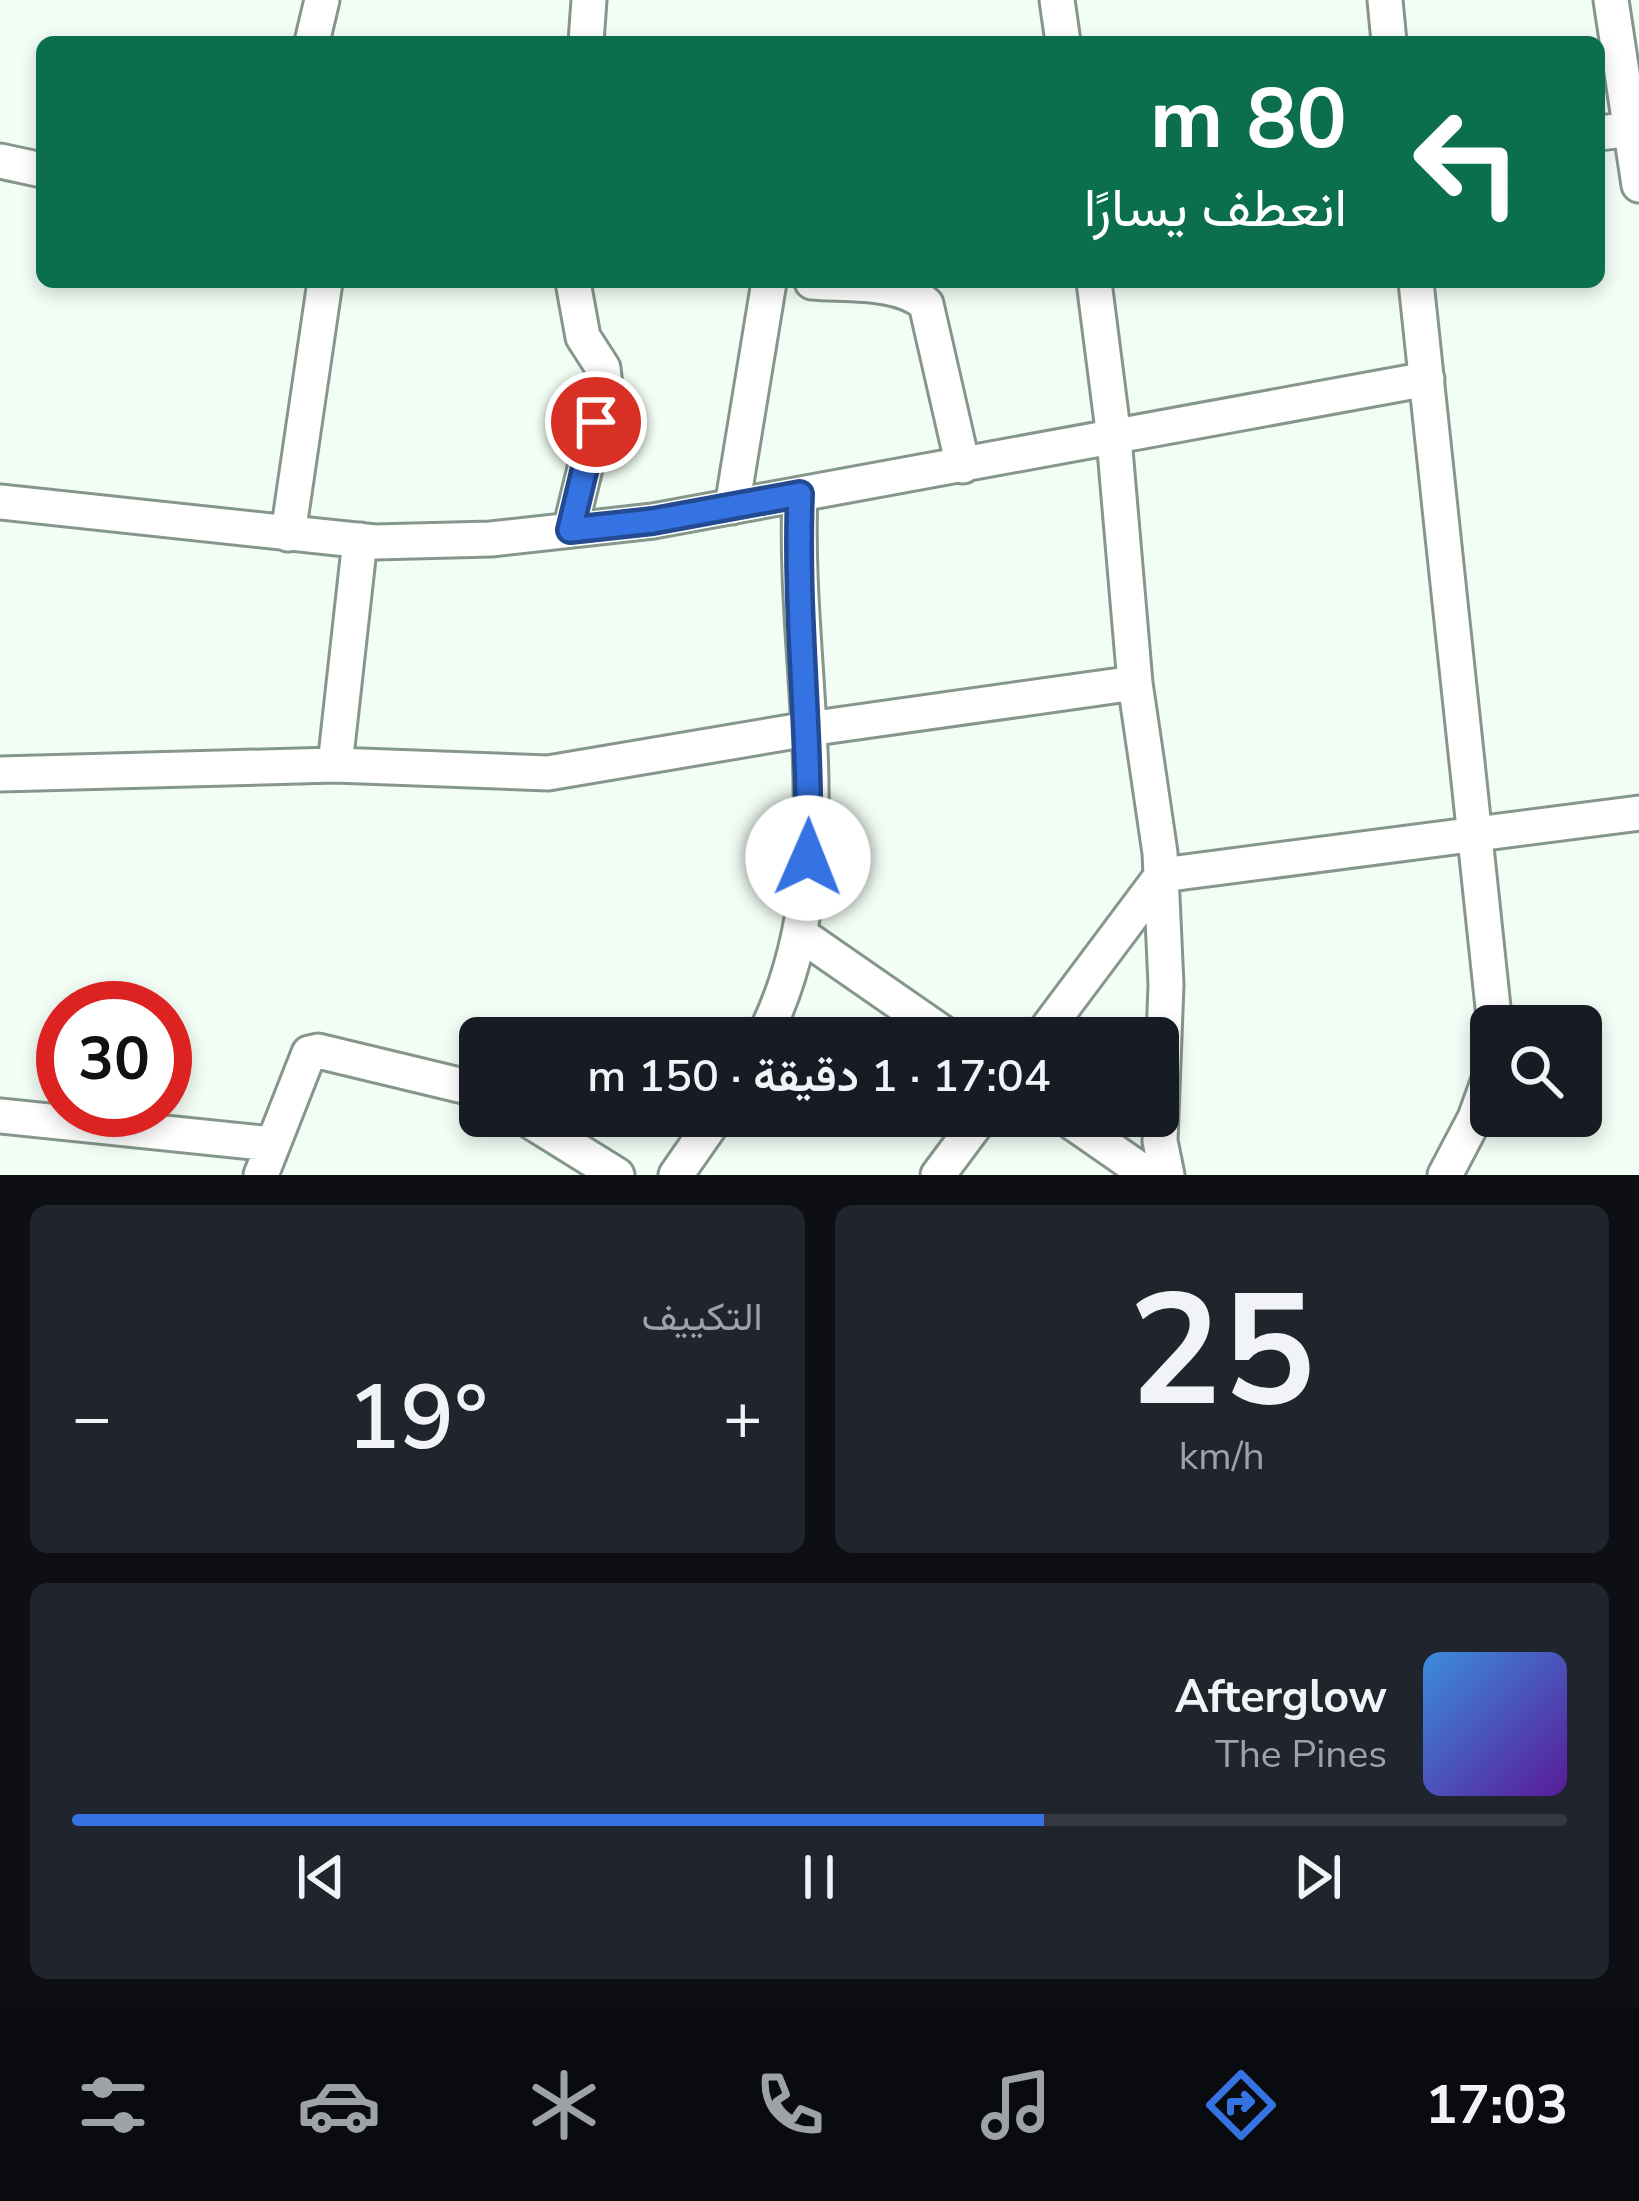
<!DOCTYPE html>
<html lang="ar">
<meta charset="utf-8">
<style>
:root{--surface:#171b24;--page:#20242c;--text:#f1f3f6;--muted:#9ea1a6;--line:#363941;--accent:#3673e2}
body{margin:0;font-family:"Nunito Sans",Vazirmatn,sans-serif;background:var(--page);color:var(--text);direction:rtl;height:100vh;display:flex;flex-direction:column;font-size:45px;white-space:nowrap}
*{box-sizing:border-box;margin:0}
p{font-size:39px;color:var(--muted)}
.icon{flex:none;width:66px;height:66px;fill:none;stroke:currentColor;stroke-width:2;stroke-linecap:round;stroke-linejoin:round}
.map{position:relative;height:1175px;overflow:hidden;direction:ltr}
.side{display:flex;flex-direction:column;gap:30px;padding:30px;background:#0d0f14;flex:1}
.side>*{flex:none}
.banner{position:absolute;left:36px;top:36px;width:1569px;height:252px;border-radius:18px;box-shadow:0 6px 18px #0003;direction:rtl;background:#0b6e4f;color:#fff;overflow:hidden}
.buttons{position:absolute;left:1470px;top:1005px;display:grid;gap:24px}
.buttons a{display:grid;place-items:center;width:132px;height:132px;border-radius:18px;background:var(--surface);box-shadow:0 6px 18px #0003;font-size:60px}
.speed{position:absolute;left:36px;top:981px;display:flex;gap:24px;font-size:60px;font-weight:700;text-align:center}
.speed>*{display:grid;place-content:center;width:156px;height:156px;border-radius:50%;background:var(--surface);box-shadow:0 6px 18px #0003;line-height:1}
.speed .limit{border:18px solid #d22;background:#fff;color:#111}
.pin{position:absolute;display:grid;place-items:center;width:102px;height:102px;color:#fff;margin:-51px;border:6px solid #fff;border-radius:50%;box-shadow:0 3px 12px #0007}
.me{position:absolute;width:132px;margin:-66px;rotate:1deg;stroke-linejoin:round;filter:drop-shadow(0 0 9px #0008)}
.turn{display:flex;align-items:center;gap:42px;height:252px;padding:0 60px;font-size:54px}
.turn .icon{width:156px;height:156px;stroke-width:2.5}
.turn b{display:block;font-size:84px;line-height:102px}
.big{font-size:90px;font-weight:600;line-height:1.1}
.side .widget{flex:1;display:flex;flex-direction:column;justify-content:center;gap:18px;min-width:0;padding:0 42px;border-radius:18px;background:var(--page)}
.side .dial{align-items:center;gap:0}
.dial b{font-size:156px;line-height:1}
.song{display:flex;align-items:center;gap:36px}
.cover{width:144px;height:144px;border-radius:18px;background:linear-gradient(135deg,hsl(210 70% 55%),hsl(270 70% 35%))}
.played{height:12px;border-radius:6px;background:linear-gradient(90deg,var(--accent) 65%,var(--line) 65%)}
.keys{display:flex;justify-content:space-around;direction:ltr}
.heat{display:flex;justify-content:space-between;align-items:center;font-size:66px;direction:ltr}
.side .tiles{flex:1;display:grid;gap:30px;grid-template-columns:1fr 1fr}
.widget:last-child{grid-column:span 2}
.trip{position:absolute;left:459px;top:1017px;width:720px;height:120px;border-radius:18px;background:var(--surface);box-shadow:0 6px 18px #0003;font-weight:600;line-height:120px;text-align:center;direction:rtl}
.tabs{display:flex;height:192px;justify-content:space-around;align-items:center;background:#090b0e;color:var(--muted)}
.tabs .icon{width:84px;height:84px}
.tabs .current{color:var(--accent)}
.tabs b{font-size:54px;color:var(--text)}
.map>svg:first-child{display:block}
.lines{fill:none;stroke-linecap:round;stroke-linejoin:round}
.minor-casing{stroke:#84978a;stroke-width:39}
.minor{stroke:#fff;stroke-width:33}
.route-casing{stroke:#234b93;stroke-width:30}
.route{stroke:#3673e2;stroke-width:21}
</style>
<div class="map">
<svg width="1639" height="1175" viewBox="0 0 1639 1175">
<rect width="100%" height="100%" fill="#f2fef5"/>
<g class="lines">
<defs>
<path id="minor" d="M1057 0 1063 42
M1385 0 1389 42
M1611 0 1639 185
M312 42 322 0
M586 42 589 0
M1599 133 1633 129
M0 161 42 170
M812 282C847 285 898 280 926 304L963 466
M1094 282 1114 438 1135 683 1160 853 1166 985 1160 1141 1167 1175
M1416 282 1495 1026
M0 502 375 542 491 539 653 521 1427 379
M732 507 769 282
M570 530 605 386 603 368 583 337 573 282
M288 534 325 282
M335 765 360 540
M0 774 335 765 548 773 808 729 1135 683
M800 934 950 1038
M763 1038C849 871 792 673 800 494
M1040 1038 1162 875 1639 813
M0 1116 272 1144
M522 1116 617 1175
M1063 1116 1148 1175
M261 1175 309 1053 318 1051 480 1090
M676 1175 717 1116
M938 1175 982 1116
M1445 1175 1475 1118 1491 1074"/>
</defs>
<use href="#minor" class="minor-casing"/>
<use href="#minor" class="minor"/>
</g>
<g class="lines">
<defs>
<path id="route" d="M596 422 570 530 653 521 800 494C795 615 811 736 808 858"/>
</defs>
<use href="#route" class="route-casing"/>
<use href="#route" class="route"/>
</g>
</svg>
<div class="buttons">
<a><svg class="icon" aria-label="search" viewBox="0 0 24 24"><circle cx="10" cy="10" r="6"/><path d="M15 15l6 6"/></svg></a>
</div>
<div class="speed"><div class="limit">30</div></div>
<div class="pin" style="left:596px;top:422px;background:#d93025"><svg class="icon" aria-label="arrive" viewBox="0 0 24 24"><path d="M6 21V4h12l-3 4 3 4H6"/></svg></div>
<svg class="me" style="left:808px;top:858px" viewBox="-20 -20 40 40"><circle r="19" fill="#fff"/><path d="M0-13L10 11 0 6-10 11z" fill="#3673e2"/></svg>
<div class="trip">17:04 · 1 دقيقة · 150 m</div>
<div class="banner">
<div class="turn"><svg class="icon" aria-label="left" viewBox="0 0 24 24"><path d="M17 20v-9H6M10 6l-5 5 5 5"/></svg><div><b>80 m</b>انعطف يسارًا</div></div>
</div>
</div>
<section class="side">
<div class="tiles">
<div class="widget dial"><b>25</b><p>km/h</p></div>
<div class="widget"><p>التكييف</p>
<div class="heat"><a>−</a><b class="big">19°</b><a>+</a></div>
</div>
<div class="widget">
<div class="song"><i class="cover"></i><div><b>Afterglow</b><p>The Pines</p></div></div>
<div class="played"></div>
<div class="keys"><svg class="icon" aria-label="previous" viewBox="0 0 24 24"><path d="M18 5L8 12l10 7zM5 5v14"/></svg><svg class="icon" aria-label="pause" viewBox="0 0 24 24"><path d="M8 5v14M16 5v14"/></svg><svg class="icon" aria-label="next" viewBox="0 0 24 24"><path d="M6 5l10 7-10 7zM19 5v14"/></svg></div>
</div>
</div>
</section>
<nav class="tabs">
<b>17:03</b>
<svg class="icon current" aria-label="directions" viewBox="0 0 24 24"><path d="M12 3l9 9-9 9-9-9zM9 14v-3h6M13 9l2 2-2 2"/></svg>
<svg class="icon" aria-label="music" viewBox="0 0 24 24"><path d="M9 18V5l10-2v13"/><circle cx="6" cy="18" r="3"/><circle cx="16" cy="16" r="3"/></svg>
<svg class="icon" aria-label="phone" viewBox="0 0 24 24"><path d="M5 4h4l2 5-3 2q2 4 5 5l2-3 5 2v4C11 20 4 13 5 4z"/></svg>
<svg class="icon" aria-label="climate" viewBox="0 0 24 24"><path d="M12 3v18M4 7l16 10M4 17L20 7"/></svg>
<svg class="icon" aria-label="car" viewBox="0 0 24 24"><path d="M5 17H2v-5l4-1 3-4h7l3 4 3 1v5h-3M9 17h6M6 11h13"/><circle cx="7" cy="17" r="2"/><circle cx="17" cy="17" r="2"/></svg>
<svg class="icon" aria-label="filters" viewBox="0 0 24 24"><path d="M4 7h16M4 17h16"/><circle cx="9" cy="7" r="2"/><circle cx="15" cy="17" r="2"/></svg>
</nav>
